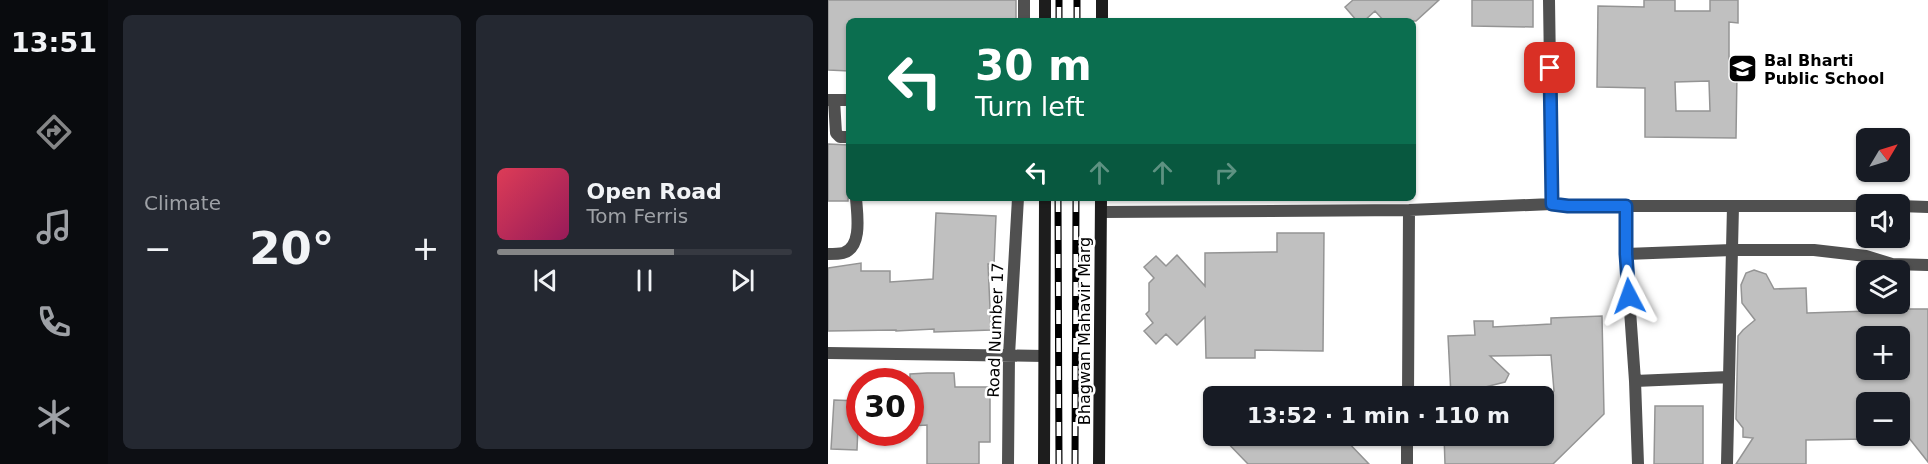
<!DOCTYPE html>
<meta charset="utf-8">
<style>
:root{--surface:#171b24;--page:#242831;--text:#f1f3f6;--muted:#9ea1a6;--line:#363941;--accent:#858687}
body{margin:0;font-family:"DejaVu Sans",sans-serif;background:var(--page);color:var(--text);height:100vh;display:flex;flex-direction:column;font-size:22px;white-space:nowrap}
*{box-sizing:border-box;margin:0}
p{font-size:20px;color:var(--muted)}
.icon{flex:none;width:33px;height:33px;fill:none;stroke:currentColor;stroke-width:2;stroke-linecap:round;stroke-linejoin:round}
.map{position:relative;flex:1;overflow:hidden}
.side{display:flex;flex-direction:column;gap:15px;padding:15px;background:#0d0f14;width:720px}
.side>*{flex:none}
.hud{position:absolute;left:18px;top:18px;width:570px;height:183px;border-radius:9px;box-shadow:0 2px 4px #0004;background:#0b6e4f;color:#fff;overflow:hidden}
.needle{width:39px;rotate:52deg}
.buttons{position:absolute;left:1028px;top:128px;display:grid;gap:12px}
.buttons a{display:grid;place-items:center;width:54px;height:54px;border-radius:9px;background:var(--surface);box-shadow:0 2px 4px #0004;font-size:30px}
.speed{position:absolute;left:18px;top:368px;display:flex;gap:12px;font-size:30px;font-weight:700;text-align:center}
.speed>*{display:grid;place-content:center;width:78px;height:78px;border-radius:50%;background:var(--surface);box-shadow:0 2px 4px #0004;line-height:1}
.speed .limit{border:9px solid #d22;background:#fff;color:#111}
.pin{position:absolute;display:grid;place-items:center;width:51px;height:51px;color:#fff;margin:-26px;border-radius:12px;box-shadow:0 3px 9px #0006}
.me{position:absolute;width:66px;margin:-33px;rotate:356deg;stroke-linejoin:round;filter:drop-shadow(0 0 4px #0008)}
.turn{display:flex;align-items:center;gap:21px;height:126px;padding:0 30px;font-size:27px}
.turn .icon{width:78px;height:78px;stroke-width:2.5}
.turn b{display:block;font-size:42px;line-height:51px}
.lanes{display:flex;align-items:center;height:57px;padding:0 30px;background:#0003;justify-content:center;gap:30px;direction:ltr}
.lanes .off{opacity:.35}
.big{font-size:45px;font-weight:600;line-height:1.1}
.side .widget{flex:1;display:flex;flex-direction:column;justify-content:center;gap:9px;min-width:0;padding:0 21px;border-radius:9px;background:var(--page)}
.song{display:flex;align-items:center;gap:18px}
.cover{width:72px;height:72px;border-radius:9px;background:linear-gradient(135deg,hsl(350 70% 55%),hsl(330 70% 35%))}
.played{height:6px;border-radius:3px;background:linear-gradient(90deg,var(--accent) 60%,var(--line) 60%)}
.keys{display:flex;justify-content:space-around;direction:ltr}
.heat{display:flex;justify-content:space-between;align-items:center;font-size:33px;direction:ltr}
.side .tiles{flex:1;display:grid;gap:15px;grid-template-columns:repeat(2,1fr)}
.trip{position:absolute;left:375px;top:386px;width:351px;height:60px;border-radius:9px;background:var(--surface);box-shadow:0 2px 4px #0004;font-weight:600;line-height:60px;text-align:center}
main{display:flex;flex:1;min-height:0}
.tab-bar{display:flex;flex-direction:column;width:108px;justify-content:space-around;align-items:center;background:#090b0e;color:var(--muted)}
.tab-bar .icon{width:42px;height:42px}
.tab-bar .selected{color:var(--accent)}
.tab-bar b{font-size:27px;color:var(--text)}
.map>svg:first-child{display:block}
.building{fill:#c0c0c0;stroke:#949494;stroke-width:1.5;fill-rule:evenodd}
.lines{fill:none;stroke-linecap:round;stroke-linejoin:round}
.minor{stroke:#505050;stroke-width:12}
.secondary{stroke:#1d1d1d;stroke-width:12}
.rail-casing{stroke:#000;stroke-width:7}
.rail{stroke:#fff;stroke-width:4.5;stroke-dasharray:14;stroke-linecap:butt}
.route-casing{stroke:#114b97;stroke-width:15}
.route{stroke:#1a73e8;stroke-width:10}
.labels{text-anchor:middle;stroke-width:5;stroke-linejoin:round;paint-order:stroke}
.poi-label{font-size:16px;font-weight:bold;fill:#000;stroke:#fff;text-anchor:start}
.street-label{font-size:16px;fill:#000;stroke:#fff}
</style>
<main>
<nav class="tab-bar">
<b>13:51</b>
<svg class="icon selected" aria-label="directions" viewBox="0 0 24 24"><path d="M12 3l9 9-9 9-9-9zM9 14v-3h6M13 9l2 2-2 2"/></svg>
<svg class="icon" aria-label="music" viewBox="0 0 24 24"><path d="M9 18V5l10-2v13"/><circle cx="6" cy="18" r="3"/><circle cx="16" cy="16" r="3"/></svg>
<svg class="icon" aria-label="phone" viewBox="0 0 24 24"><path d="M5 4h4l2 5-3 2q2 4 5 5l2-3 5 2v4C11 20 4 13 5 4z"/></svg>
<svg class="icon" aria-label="climate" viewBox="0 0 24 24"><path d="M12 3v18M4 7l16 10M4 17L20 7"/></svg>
</nav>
<section class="side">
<div class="tiles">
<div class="widget"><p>Climate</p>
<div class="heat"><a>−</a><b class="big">20°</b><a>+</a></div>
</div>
<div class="widget">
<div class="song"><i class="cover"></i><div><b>Open Road</b><p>Tom Ferris</p></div></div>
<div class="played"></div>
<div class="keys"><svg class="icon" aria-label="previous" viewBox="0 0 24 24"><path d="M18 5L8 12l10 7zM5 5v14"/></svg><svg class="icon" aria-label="pause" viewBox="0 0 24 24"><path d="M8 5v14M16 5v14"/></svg><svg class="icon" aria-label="next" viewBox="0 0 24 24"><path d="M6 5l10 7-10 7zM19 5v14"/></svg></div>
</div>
</div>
</section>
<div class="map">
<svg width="1100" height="464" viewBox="0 0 1100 464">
<rect width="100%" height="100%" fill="#fff"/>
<path class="building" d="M0 0H188V21H21V71L0 70Z
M525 0H611L588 21H556L547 11 536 21H529L517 7Z
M644 0H705V27L644 26Z
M816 0H847V11H882V0H910V23L901 22V72H909L908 138 817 137V88L769 87 770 6 816 7ZM881 81 882 111H848L847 82Z
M0 144 21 145 20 201H0Z
M108 213 168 216 166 264H160L163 330 106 332V329L68 331V330L0 331V268L33 263V271H62V282L105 279Z
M449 233H496L495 351 427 350V358H378L377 317 349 345 338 334 328 344 316 331 325 323 318 314 321 311V283L326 278 316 267 328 256 338 266 349 255 377 286V253L449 252Z
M926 270 938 274 946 289 978 288 979 313 1041 311V309H1100V462L1081 438H1071V402H1038V439L978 440V464H908L925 438 915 437V428L908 419 910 336 915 330 927 320 914 303 913 285 918 273ZM1038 336H1071V369H1038Z
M774 316 776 414 725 464H617L616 435H716V401L726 391 723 355 662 356 681 374 677 382 653 388V396H623L620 336 647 335 646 321H665V327L723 324V318Z
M99 373H126L127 387H162V442H151V464H99V425L82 426V374Z
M6 400 31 401 29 450 3 449Z
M827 406H875V464H826Z
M392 435H513L541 464H420Z"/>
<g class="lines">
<path class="minor" d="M721 0 724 204
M196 21V0
M0 100H21
M6 100 8 133 12 137H21
M798 206V254
M1071 206 1100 207
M273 212 581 210 724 204 740 206H1038
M0 254C5 254 11 254 15 253 35 248 29 213 28 198
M0 353 216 356
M807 381 798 254 904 250H986L1038 256 1064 264 1100 265
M580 396 581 210
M180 464 181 355 190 198
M579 464V435
M810 464 807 381 901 377
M899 464 905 206"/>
<path class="secondary" d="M217 21V0
M274 21V0
M216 464 217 198
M271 464 273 198"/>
<defs>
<path id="rail" d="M231 21V0
M249 21V0
M230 198 231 464
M247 464 248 198"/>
</defs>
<use href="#rail" class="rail-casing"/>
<use href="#rail" class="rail"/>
</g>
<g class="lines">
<defs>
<path id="route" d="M722 68 724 204 740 206H798V254L801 296"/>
</defs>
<use href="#route" class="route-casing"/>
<use href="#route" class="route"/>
</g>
<defs>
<symbol id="school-square" viewBox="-11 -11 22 22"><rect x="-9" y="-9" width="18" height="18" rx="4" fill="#000" stroke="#fff"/><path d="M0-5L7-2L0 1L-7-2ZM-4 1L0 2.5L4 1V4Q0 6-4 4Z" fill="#fff"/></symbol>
</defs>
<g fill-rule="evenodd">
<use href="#school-square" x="898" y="52" width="33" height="33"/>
</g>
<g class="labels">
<g class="poi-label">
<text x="936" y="66">Bal Bharti<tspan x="936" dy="18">Public School</tspan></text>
</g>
<g class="street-label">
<text transform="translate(167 330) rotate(-88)" y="6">Road Number 17</text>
<text transform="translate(256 331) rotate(-90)" y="6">Bhagwan Mahavir Marg</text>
</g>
</g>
</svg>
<div class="buttons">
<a><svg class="needle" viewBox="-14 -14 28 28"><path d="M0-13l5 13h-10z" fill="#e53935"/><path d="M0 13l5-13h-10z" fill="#9ea1a6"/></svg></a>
<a><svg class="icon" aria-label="sound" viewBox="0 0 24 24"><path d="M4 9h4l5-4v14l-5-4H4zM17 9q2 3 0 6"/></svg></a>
<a><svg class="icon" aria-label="layers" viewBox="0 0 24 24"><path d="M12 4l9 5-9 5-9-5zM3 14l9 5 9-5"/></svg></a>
<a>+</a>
<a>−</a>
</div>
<div class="speed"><div class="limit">30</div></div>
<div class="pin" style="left:722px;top:68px;background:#d93025"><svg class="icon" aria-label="arrive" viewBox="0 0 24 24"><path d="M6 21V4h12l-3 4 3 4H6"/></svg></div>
<svg class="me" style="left:801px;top:296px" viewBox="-20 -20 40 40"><path d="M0-17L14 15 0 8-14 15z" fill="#1a73e8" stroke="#fff" stroke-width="4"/></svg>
<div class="trip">13:52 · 1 min · 110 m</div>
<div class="hud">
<div class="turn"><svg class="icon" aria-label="left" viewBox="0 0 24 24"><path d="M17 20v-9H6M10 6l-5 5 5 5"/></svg><div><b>30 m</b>Turn left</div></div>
<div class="lanes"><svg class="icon" aria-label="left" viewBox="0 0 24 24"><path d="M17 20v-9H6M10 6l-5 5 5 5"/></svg><svg class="icon off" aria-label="ahead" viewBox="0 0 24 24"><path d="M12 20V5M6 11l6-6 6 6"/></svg><svg class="icon off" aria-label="ahead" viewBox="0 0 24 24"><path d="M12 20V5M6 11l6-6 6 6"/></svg><svg class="icon off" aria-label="right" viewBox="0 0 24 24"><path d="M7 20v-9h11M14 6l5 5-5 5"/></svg></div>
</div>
</div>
</main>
